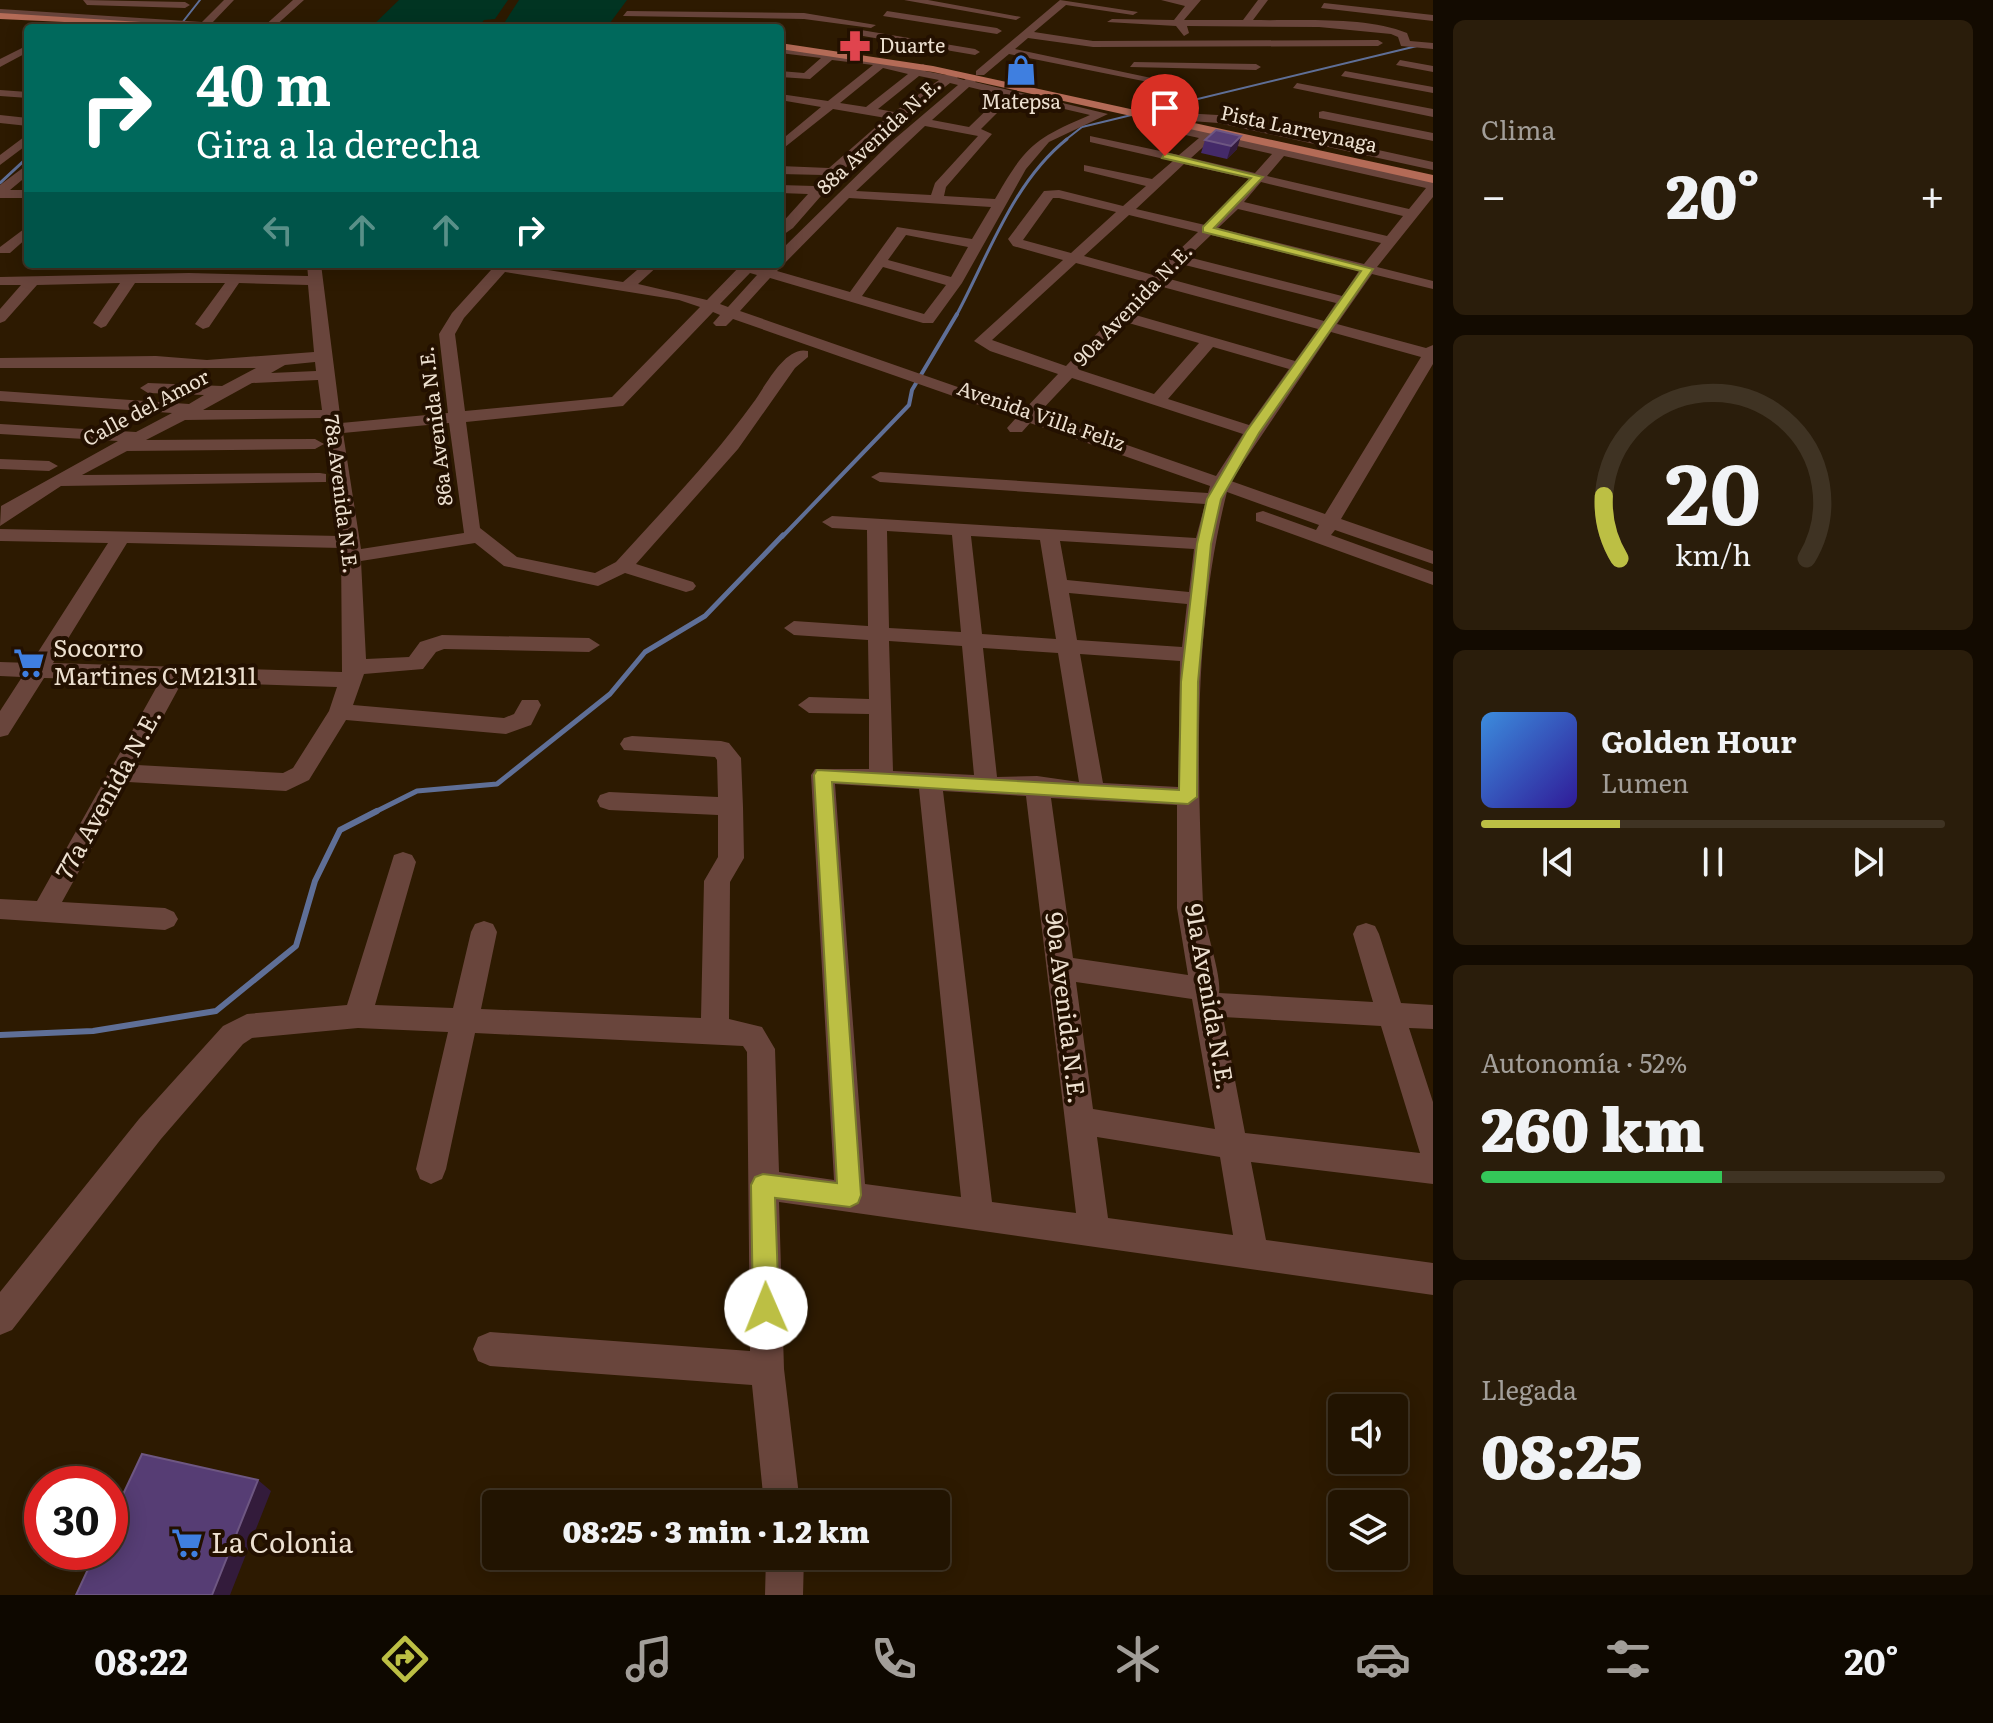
<!DOCTYPE html>
<html lang="es">
<meta charset="utf-8">
<style>
:root{--surface:#221401;--page:#2a1d0b;--text:#f1f3f6;--muted:#a29e99;--line:#3f3323;--accent:#bcbf44}
body{margin:0;font-family:Literata,serif;background:var(--page);color:var(--text);height:100vh;display:flex;flex-direction:column;font-size:30px;white-space:nowrap}
*{box-sizing:border-box;margin:0}
p{font-size:26px;color:var(--muted)}
.icon{flex:none;width:44px;height:44px;fill:none;stroke:currentColor;stroke-width:2;stroke-linecap:round;stroke-linejoin:round}
.map{position:relative;flex:1;overflow:hidden}
.details{display:flex;flex-direction:column;gap:20px;padding:20px;background:#130b01;width:560px}
.details>*{flex:none}
.top-card{position:absolute;left:24px;top:24px;width:760px;height:244px;border-radius:8px;box-shadow:0 4px 20px #0003,0 0 0 2px var(--line);background:#00695c;color:#fff;overflow:hidden}
.buttons{position:absolute;left:1328px;top:1394px;display:grid;gap:16px}
.buttons a{display:grid;place-items:center;width:80px;height:80px;border-radius:8px;background:var(--surface);box-shadow:0 4px 20px #0003,0 0 0 2px var(--line);font-size:40px}
.speed{position:absolute;left:24px;top:1466px;display:flex;gap:16px;font-size:40px;font-weight:700;text-align:center}
.speed>*{display:grid;place-content:center;width:104px;height:104px;border-radius:50%;background:var(--surface);box-shadow:0 4px 20px #0003,0 0 0 2px var(--line);line-height:1}
.speed .limit{border:12px solid #d22;background:#fff;color:#111}
.pin{position:absolute;display:grid;place-items:center;width:68px;height:68px;color:#fff;margin:-82px -34px;border-radius:50% 50% 50% 0;rotate:-45deg;box-shadow:0 0 8px #0007}
.pin .icon{rotate:45deg}
.me{position:absolute;width:88px;margin:-44px;rotate:359deg;stroke-linejoin:round;filter:drop-shadow(0 0 6px #0008)}
.turn{display:flex;align-items:center;gap:28px;height:168px;padding:0 40px;font-size:36px}
.turn .icon{width:104px;height:104px;stroke-width:2.5}
.turn b{display:block;font-size:56px;line-height:68px}
.lanes{display:flex;align-items:center;height:76px;padding:0 40px;background:#0003;justify-content:center;gap:40px;direction:ltr}
.lanes .off{opacity:.35}
.big{font-size:60px;font-weight:800;line-height:1.1}
.details .tile{flex:1;display:flex;flex-direction:column;justify-content:center;gap:12px;min-width:0;padding:0 28px;border-radius:12px;background:var(--page)}
.details .dial{align-items:center;gap:0}
.dial svg{height:208px;overflow:visible;fill:none;stroke:var(--line);stroke-width:7;stroke-linecap:round;text-anchor:middle}
.dial text{fill:var(--text);stroke:none}
.song{display:flex;align-items:center;gap:24px}
.cover{width:96px;height:96px;border-radius:12px;background:linear-gradient(135deg,hsl(210 70% 55%),hsl(250 70% 35%))}
.played{height:8px;border-radius:4px;background:linear-gradient(90deg,var(--accent) 30%,var(--line) 30%)}
.keys{display:flex;justify-content:space-around;direction:ltr}
.heat{display:flex;justify-content:space-between;align-items:center;font-size:44px;direction:ltr}
.charge{height:12px;border-radius:6px;background:linear-gradient(90deg,#34c759 52%,var(--line) 0)}
.trip{position:absolute;left:482px;top:1490px;width:468px;height:80px;border-radius:8px;background:var(--surface);box-shadow:0 4px 20px #0003,0 0 0 2px var(--line);font-weight:800;line-height:80px;text-align:center}
.dock{display:flex;height:128px;justify-content:space-around;align-items:center;background:#0e0800;color:var(--muted)}
.dock .icon{width:56px;height:56px}
.dock .on{color:var(--accent)}
.dock b{font-size:36px;color:var(--text)}
main{display:flex;flex:1;min-height:0}
.map>svg:first-child{display:block}
.green{fill:#013422}
.lines{fill:none;stroke-linecap:round;stroke-linejoin:round}
.stream-far4{stroke:#5f6f97;stroke-width:2}
.stream-far3{stroke:#5f6f97;stroke-width:3}
.stream-far2{stroke:#5f6f97;stroke-width:4}
.stream-far1{stroke:#5f6f97;stroke-width:5}
.stream{stroke:#5f6f97;stroke-width:6}
.minor{fill:#69453c;fill-rule:evenodd}
.major{fill:#b46b57;fill-rule:evenodd}
.wall{fill:#442a69}
.shaded-wall{fill:#331b3b}
.building{fill:#563d74;stroke:#6e5782;stroke-width:2}
.route{fill:#bcbf44;stroke:#7a7c2c;stroke-width:2}
.labels{text-anchor:middle;stroke-width:8;stroke-linejoin:round;paint-order:stroke}
.far-poi-label{font-size:20px;fill:#ede0d0;stroke:#231000;text-anchor:start}
.far-street-label{font-size:20px;fill:#ede0d0;stroke:#231000}
.poi-label{font-size:24px;fill:#ede0d0;stroke:#231000;text-anchor:start}
.street-label{font-size:24px;fill:#ede0d0;stroke:#231000}
.near-poi-label{font-size:28px;fill:#ede0d0;stroke:#231000;text-anchor:start}
</style>
<main>
<div class="map">
<svg width="1433" height="1595" viewBox="0 0 1433 1595">
<rect width="100%" height="100%" fill="#2d1a01"/>
<path class="green" d="M399 0H508L495 19 484 20 478 28H370Z
M519 0H627L607 27 501 28Z"/>
<g class="lines">
<path class="stream-far4" d="M178 28 200 0
M1064 141 1082 127 1417 46"/>
<path class="stream-far3" d="M0 183 28 157
M956 316C988 257 1012 183 1067 139"/>
<path class="stream-far2" d="M782 537 909 405 912 390 957 314"/>
<path class="stream-far1" d="M373 813 417 791 497 784 610 694 645 652 705 616 783 535"/>
<path class="stream" d="M0 1035 93 1031 216 1011 296 946 315 881 340 830 377 811"/>
<path class="minor" d="M83 0 185 2 190 5 185 8 87 5Z
M224 0H234L212 23 245 28 0 15V9L202 22Z
M293 0H304L273 28H262Z
M904 0H928L1021 17 1016 20Z
M1060 0 1138 12 1133 15 1066 5 1034 32 1093 41 1378 40 1383 43 1378 46 1093 47 1028 38 1015 49 1189 86 1183 89 1009 54 984 75H976V71Z
M1161 0H1201L1184 20H1243L1258 0H1268L1253 20C1299 21 1365 16 1407 33L1410 41 1433 43V49L1401 46 1398 37 1391 34 1319 27 1187 26 1189 33 1184 36 1176 26 1107 22 1112 19 1174 20 1185 6Z
M1324 3 1433 15V21L1321 8Z
M627 11 804 13 876 25 871 28 804 19 623 16Z
M887 11 997 28 1002 31 997 34 883 16Z
M861 30 975 49 980 52 975 55 857 35Z
M28 45V52L0 67V59Z
M780 47 863 57 915 68 923 64 928 67 925 71 946 75 955 71 961 74 957 78 964 80 973 75 979 78 975 82 1108 114 1049 142 1026 169 962 283 933 323H923L770 278 740 311 1024 410 1058 374 990 351 974 341 1063 260 1013 246 1008 239 1044 191 1059 190 1123 206 1146 186 1084 171V165L1152 179 1173 161 1090 142V136L1179 155 1199 138 1181 134 1165 124V118L1169 117 1189 128 1278 147 1285 143 1291 147 1289 150 1433 181V197L1377 267 1433 281V289L1372 274 1337 324 1426 348 1433 345V364L1341 519 1433 551V564L1335 530 1331 535 1433 572V585L1256 521V513L1263 511 1316 530 1319 525 1227 492C1193 625 1197 768 1203 904 1204 928 1222 974 1219 993L1373 1002 1353 934 1357 926 1366 923 1375 926 1379 934 1401 1003 1433 1005V1029L1409 1028 1433 1102V1184L1251 1162 1266 1240 1433 1263V1295L779 1202 784 1369 800 1504H764L752 1385 490 1366 478 1361 473 1349 478 1337 490 1332 750 1351 747 1052 743 1046 475 1033 446 1169 442 1179 431 1184 420 1179 416 1169 448 1032 358 1028 252 1038 243 1044 161 1139 12 1330 0 1335V1292L139 1119 223 1026 247 1014 347 1005 394 855 403 852 412 855 416 862 375 1005 453 1008 471 932 475 924 484 921 493 924 497 932 481 1009 701 1018 704 881 718 857V815L609 810 600 807 597 801 600 795 609 792 718 797 717 760 715 757 624 750 620 744 624 738 632 736 721 741 729 743 741 758 743 807 744 858 730 882 729 1019 762 1027 775 1049 779 1172 834 1180 811 775 815 769H869V714L809 713 798 705 809 697 869 699 868 640 794 635 784 628 794 621 868 626 867 530 832 528 822 522 832 516 1196 538 1205 504 880 482 871 477 880 472 1208 493 1210 486 1030 423 1022 432H1010L1007 428 1016 418 733 319 726 326H716L713 323 720 315 713 312 623 406 466 422 480 528 517 557 595 573 616 562C663 510 712 460 753 403 765 387 785 345 808 351V357L795 368 738 449 636 564 693 582 696 586 693 590 686 592 625 573 598 586 504 566 475 543 361 561 366 659 409 657 420 642 442 635 589 638 600 645 589 652 444 649 436 652 423 669 364 674 353 705 504 718 514 714 522 700H538L541 705 531 725 506 734 346 720 309 780 286 791 128 782 62 902 165 908 174 912 178 919 174 926 165 930 0 919V899L37 901 160 681 44 678 8 735 0 737V711L22 677 0 676V662L31 663 108 543 0 541V529L340 536 323 418 185 420 146 440 315 439 324 444 315 449 127 451 82 475 320 473 326 474V482L61 486 0 526 1 506 118 441 0 434V424L136 432 172 413 0 401V391L189 404 204 395 148 393 140 388 148 383 222 386 256 368H0V358L156 356 207 360 314 352 308 285 239 283 209 327 203 329 195 324 225 283H135L106 326 101 328 93 323 120 283 37 285 5 321 0 323V309L21 285H0V277L189 273 308 276 307 264H321L341 423 448 413 439 334 452 313 491 270 476 264H510L623 282 644 264H660L638 284 707 300 742 264 764 267 780 264V251L891 142 958 85 950 83 855 157 793 228 780 237V225L808 194 780 193V185L814 186 823 175 780 174V166L829 168 886 118 833 109 780 151V141L821 107 780 100V94L828 101 873 65 832 60 810 79 780 77V71L804 73 821 58 780 53ZM883 68 908 74 866 107 840 103ZM919 76 939 80 894 112 878 109ZM969 87 1002 95 969 127 932 120ZM1013 97 1090 115C1034 139 1026 145 995 199L944 196 946 187 992 134 981 129ZM925 126 978 136 935 183 931 195 856 191ZM1211 140 1272 154 1255 173 1191 158ZM1284 156 1426 188 1409 209 1267 176ZM1184 164 1250 179 1205 225 1136 209ZM1261 182 1403 216 1387 236 1244 202ZM849 198 991 207 972 239 897 227 850 292 777 271ZM1053 198H1059L1116 212 1071 253 1023 240ZM1238 209 1381 243 1364 264 1218 228ZM1129 215 1198 232 1153 275 1084 256ZM906 235 968 247 951 277 888 260ZM1211 235 1359 271 1342 296 1188 257ZM1076 263 1146 282 1066 366 992 340ZM1181 264 1336 303 1324 321 1166 278ZM883 267 946 285 924 314 862 296ZM505 272 679 300 700 307 612 397 465 411 455 334 464 318ZM750 273 757 275 728 307 720 304ZM1159 286 1318 329 1295 361 1132 314ZM1125 322 1199 343 1154 394 1080 370ZM1331 332 1421 357 1325 514 1231 481ZM1213 347 1289 369 1249 425 1168 399ZM315 362 316 371 271 373 285 365ZM1072 378 1243 434 1216 476 1038 414ZM318 380 322 410H203L252 383ZM449 423 464 533 361 549 343 433ZM887 531 952 535 961 632 889 628ZM971 536 1040 540 1056 639 982 634ZM1060 541 1194 549 1189 592 1067 580ZM127 543 341 548 342 672 53 663ZM1069 593 1187 604 1182 647 1077 640ZM889 641 962 646 974 775 893 771ZM983 648 1058 653 1079 782 1037 776 997 777ZM1080 654 1180 661 1178 787 1103 783ZM182 682 337 687 329 711 293 768 283 773 137 765ZM835 784 919 789 961 1197 865 1184ZM943 791 1026 796 1076 1213 992 1202ZM1051 798 1177 805V908L1188 975 1073 958ZM1076 982 1192 999 1215 1129 1093 1109ZM1223 1017 1381 1026 1420 1153 1245 1133ZM1097 1137 1220 1157 1233 1235 1108 1218Z
M1400 60 1433 66V72L1396 65Z
M1134 62 1256 64 1261 67 1256 70 1130 67Z
M1345 71 1433 87V93L1341 76Z
M1297 83 1433 109V117L1293 88Z
M0 90 28 92V98L0 96Z
M1323 111 1433 133V141L1319 118V112Z
M1182 113 1218 115 1433 162V170L1218 123 1178 120V114Z
M0 115 28 118V126L0 123Z
M28 134V144L0 165V155Z
M28 164V175L10 190H28V198H0V185Z
M28 226V237L10 253H0V247Z
M0 459 49 461 58 466 49 471 0 469Z
M766 1556H804L803 1595H765Z"/>
<path class="major" d="M0 13 188 25 193 28 0 19Z
M780 43 933 66 1433 175V183L933 72 780 49Z"/>
</g>
<path class="wall" d="M1216 130 1237 149 1227 159 1201 153 1205 140Z"/>
<path class="shaded-wall" d="M1241 136 1237 149 1227 159 1231 146Z
M258 1480 271 1491 230 1595H212Z"/>
<path class="building" d="M1216 130 1241 136 1231 146 1205 140Z
M142 1454 258 1480 212 1595H76L96 1552H110V1522Z"/>
<path class="route" d="M1165 153 1263 177 1214 228 1373 269 1259 433 1221 499 1211 544 1198 682 1197 797 1188 804 832 782 861 1195 858 1203 850 1207 775 1198 779 1308 775 1317 766 1320 757 1317 753 1308 751 1185 755 1177 763 1174 837 1183 814 775 817 770 1179 790 1181 682 1197 544 1207 499 1246 432 1361 271 1203 232V227L1251 178 1162 158Z"/>
<defs>
<symbol id="pharmacy-bare" viewBox="-9 -9 18 18"><path d="M-2-6h4v4h4v4h-4v4h-4v-4h-4v-4h4Z" fill="#e0444e" stroke="#231000" stroke-width="2.5" paint-order="stroke"/></symbol>
<symbol id="shop-bare" viewBox="-9 -9 18 18"><path d="M-5-2.5h2.3a2.7 3.5 0 0 1 5.4 0H5L5.5 6h-11ZM-1.5-2.5h3a1.5 2.3 0 0 0-3 0Z" fill="#3f7fe0" stroke="#231000" stroke-width="2.5" paint-order="stroke"/></symbol>
<symbol id="supermarket-bare" viewBox="-9 -9 18 18"><path d="M-6-5.5h2.5l.6 2H6L4.5 2H-2.5L-4.4-4H-6ZM-1.5 3.2a1.3 1.3 0 1 0 .1 0ZM3 3.2a1.3 1.3 0 1 0 .1 0Z" fill="#3f7fe0" stroke="#231000" stroke-width="2.5" paint-order="stroke"/></symbol>
</defs>
<g fill-rule="evenodd">
<use href="#pharmacy-bare" x="833" y="24" width="44" height="44"/>
<use href="#shop-bare" x="999" y="48" width="44" height="44"/>
<use href="#supermarket-bare" x="7" y="641" width="44" height="44"/>
<use href="#supermarket-bare" x="165" y="1521" width="44" height="44"/>
</g>
<g class="labels">
<g class="far-poi-label">
<text x="879" y="53">Duarte</text>
<text x="1021" y="109" text-anchor="middle">Matepsa</text>
</g>
<g class="far-street-label">
<text transform="translate(1299 129) rotate(12)" y="7">Pista Larreynaga</text>
<text transform="translate(879 136) rotate(-43)" y="7">88a Avenida N.E.</text>
<text transform="translate(1133 305) rotate(-46)" y="7">90a Avenida N.E.</text>
<text transform="translate(146 408) rotate(-28)" y="7">Calle del Amor</text>
<text transform="translate(1041 416) rotate(19)" y="7">Avenida Villa Feliz</text>
<text transform="translate(436 426) rotate(-97)" y="7">86a Avenida N.E.</text>
<text transform="translate(341 494) rotate(83)" y="7">78a Avenida N.E.</text>
</g>
<g class="poi-label">
<text x="53" y="657">Socorro<tspan x="53" dy="28">Martines CM21311</tspan></text>
</g>
<g class="street-label">
<text transform="translate(109 794) rotate(-61)" y="8">77a Avenida N.E.</text>
<text transform="translate(1209 997) rotate(80)" y="8">91a Avenida N.E.</text>
<text transform="translate(1065 1008) rotate(83)" y="8">90a Avenida N.E.</text>
</g>
<g class="near-poi-label">
<text x="211" y="1553">La Colonia</text>
</g>
</g>
</svg>
<div class="buttons">
<a><svg class="icon" aria-label="sound" viewBox="0 0 24 24"><path d="M4 9h4l5-4v14l-5-4H4zM17 9q2 3 0 6"/></svg></a>
<a><svg class="icon" aria-label="layers" viewBox="0 0 24 24"><path d="M12 4l9 5-9 5-9-5zM3 14l9 5 9-5"/></svg></a>
</div>
<div class="speed"><div class="limit">30</div></div>
<div class="pin" style="left:1165px;top:156px;background:#d93025"><svg class="icon" aria-label="arrive" viewBox="0 0 24 24"><path d="M6 21V4h12l-3 4 3 4H6"/></svg></div>
<svg class="me" style="left:766px;top:1308px" viewBox="-20 -20 40 40"><circle r="19" fill="#fff"/><path d="M0-13L10 11 0 6-10 11z" fill="#bcbf44"/></svg>
<div class="trip">08:25 · 3 min · 1.2 km</div>
<div class="top-card">
<div class="turn"><svg class="icon" aria-label="right" viewBox="0 0 24 24"><path d="M7 20v-9h11M14 6l5 5-5 5"/></svg><div><b>40 m</b>Gira a la derecha</div></div>
<div class="lanes"><svg class="icon off" aria-label="left" viewBox="0 0 24 24"><path d="M17 20v-9H6M10 6l-5 5 5 5"/></svg><svg class="icon off" aria-label="ahead" viewBox="0 0 24 24"><path d="M12 20V5M6 11l6-6 6 6"/></svg><svg class="icon off" aria-label="ahead" viewBox="0 0 24 24"><path d="M12 20V5M6 11l6-6 6 6"/></svg><svg class="icon" aria-label="right" viewBox="0 0 24 24"><path d="M7 20v-9h11M14 6l5 5-5 5"/></svg></div>
</div>
</div>
<section class="details">
<div class="tile"><p>Clima</p>
<div class="heat"><a>−</a><b class="big">20°</b><a>+</a></div>
</div>
<div class="tile dial"><svg viewBox="0 0 100 80">
<path d="M14 69A42 42 0 1 1 86 69"/>
<path d="M14 69A42 42 0 0 1 8 45" stroke="#bcbf44"/>
<text x="50" y="56" font-size="32" font-weight="700">20</text>
<text x="50" y="72" font-size="11">km/h</text>
</svg></div>
<div class="tile">
<div class="song"><i class="cover"></i><div><b>Golden Hour</b><p>Lumen</p></div></div>
<div class="played"></div>
<div class="keys"><svg class="icon" aria-label="previous" viewBox="0 0 24 24"><path d="M18 5L8 12l10 7zM5 5v14"/></svg><svg class="icon" aria-label="pause" viewBox="0 0 24 24"><path d="M8 5v14M16 5v14"/></svg><svg class="icon" aria-label="next" viewBox="0 0 24 24"><path d="M6 5l10 7-10 7zM19 5v14"/></svg></div>
</div>
<div class="tile"><p>Autonomía · 52%</p><b class="big">260 km</b><div class="charge"></div></div>
<div class="tile"><p>Llegada</p><b class="big">08:25</b></div>
</section>
</main>
<nav class="dock">
<b>08:22</b>
<svg class="icon on" aria-label="directions" viewBox="0 0 24 24"><path d="M12 3l9 9-9 9-9-9zM9 14v-3h6M13 9l2 2-2 2"/></svg>
<svg class="icon" aria-label="music" viewBox="0 0 24 24"><path d="M9 18V5l10-2v13"/><circle cx="6" cy="18" r="3"/><circle cx="16" cy="16" r="3"/></svg>
<svg class="icon" aria-label="phone" viewBox="0 0 24 24"><path d="M5 4h4l2 5-3 2q2 4 5 5l2-3 5 2v4C11 20 4 13 5 4z"/></svg>
<svg class="icon" aria-label="climate" viewBox="0 0 24 24"><path d="M12 3v18M4 7l16 10M4 17L20 7"/></svg>
<svg class="icon" aria-label="car" viewBox="0 0 24 24"><path d="M5 17H2v-5l4-1 3-4h7l3 4 3 1v5h-3M9 17h6M6 11h13"/><circle cx="7" cy="17" r="2"/><circle cx="17" cy="17" r="2"/></svg>
<svg class="icon" aria-label="filters" viewBox="0 0 24 24"><path d="M4 7h16M4 17h16"/><circle cx="9" cy="7" r="2"/><circle cx="15" cy="17" r="2"/></svg>
<b>20°</b>
</nav>
